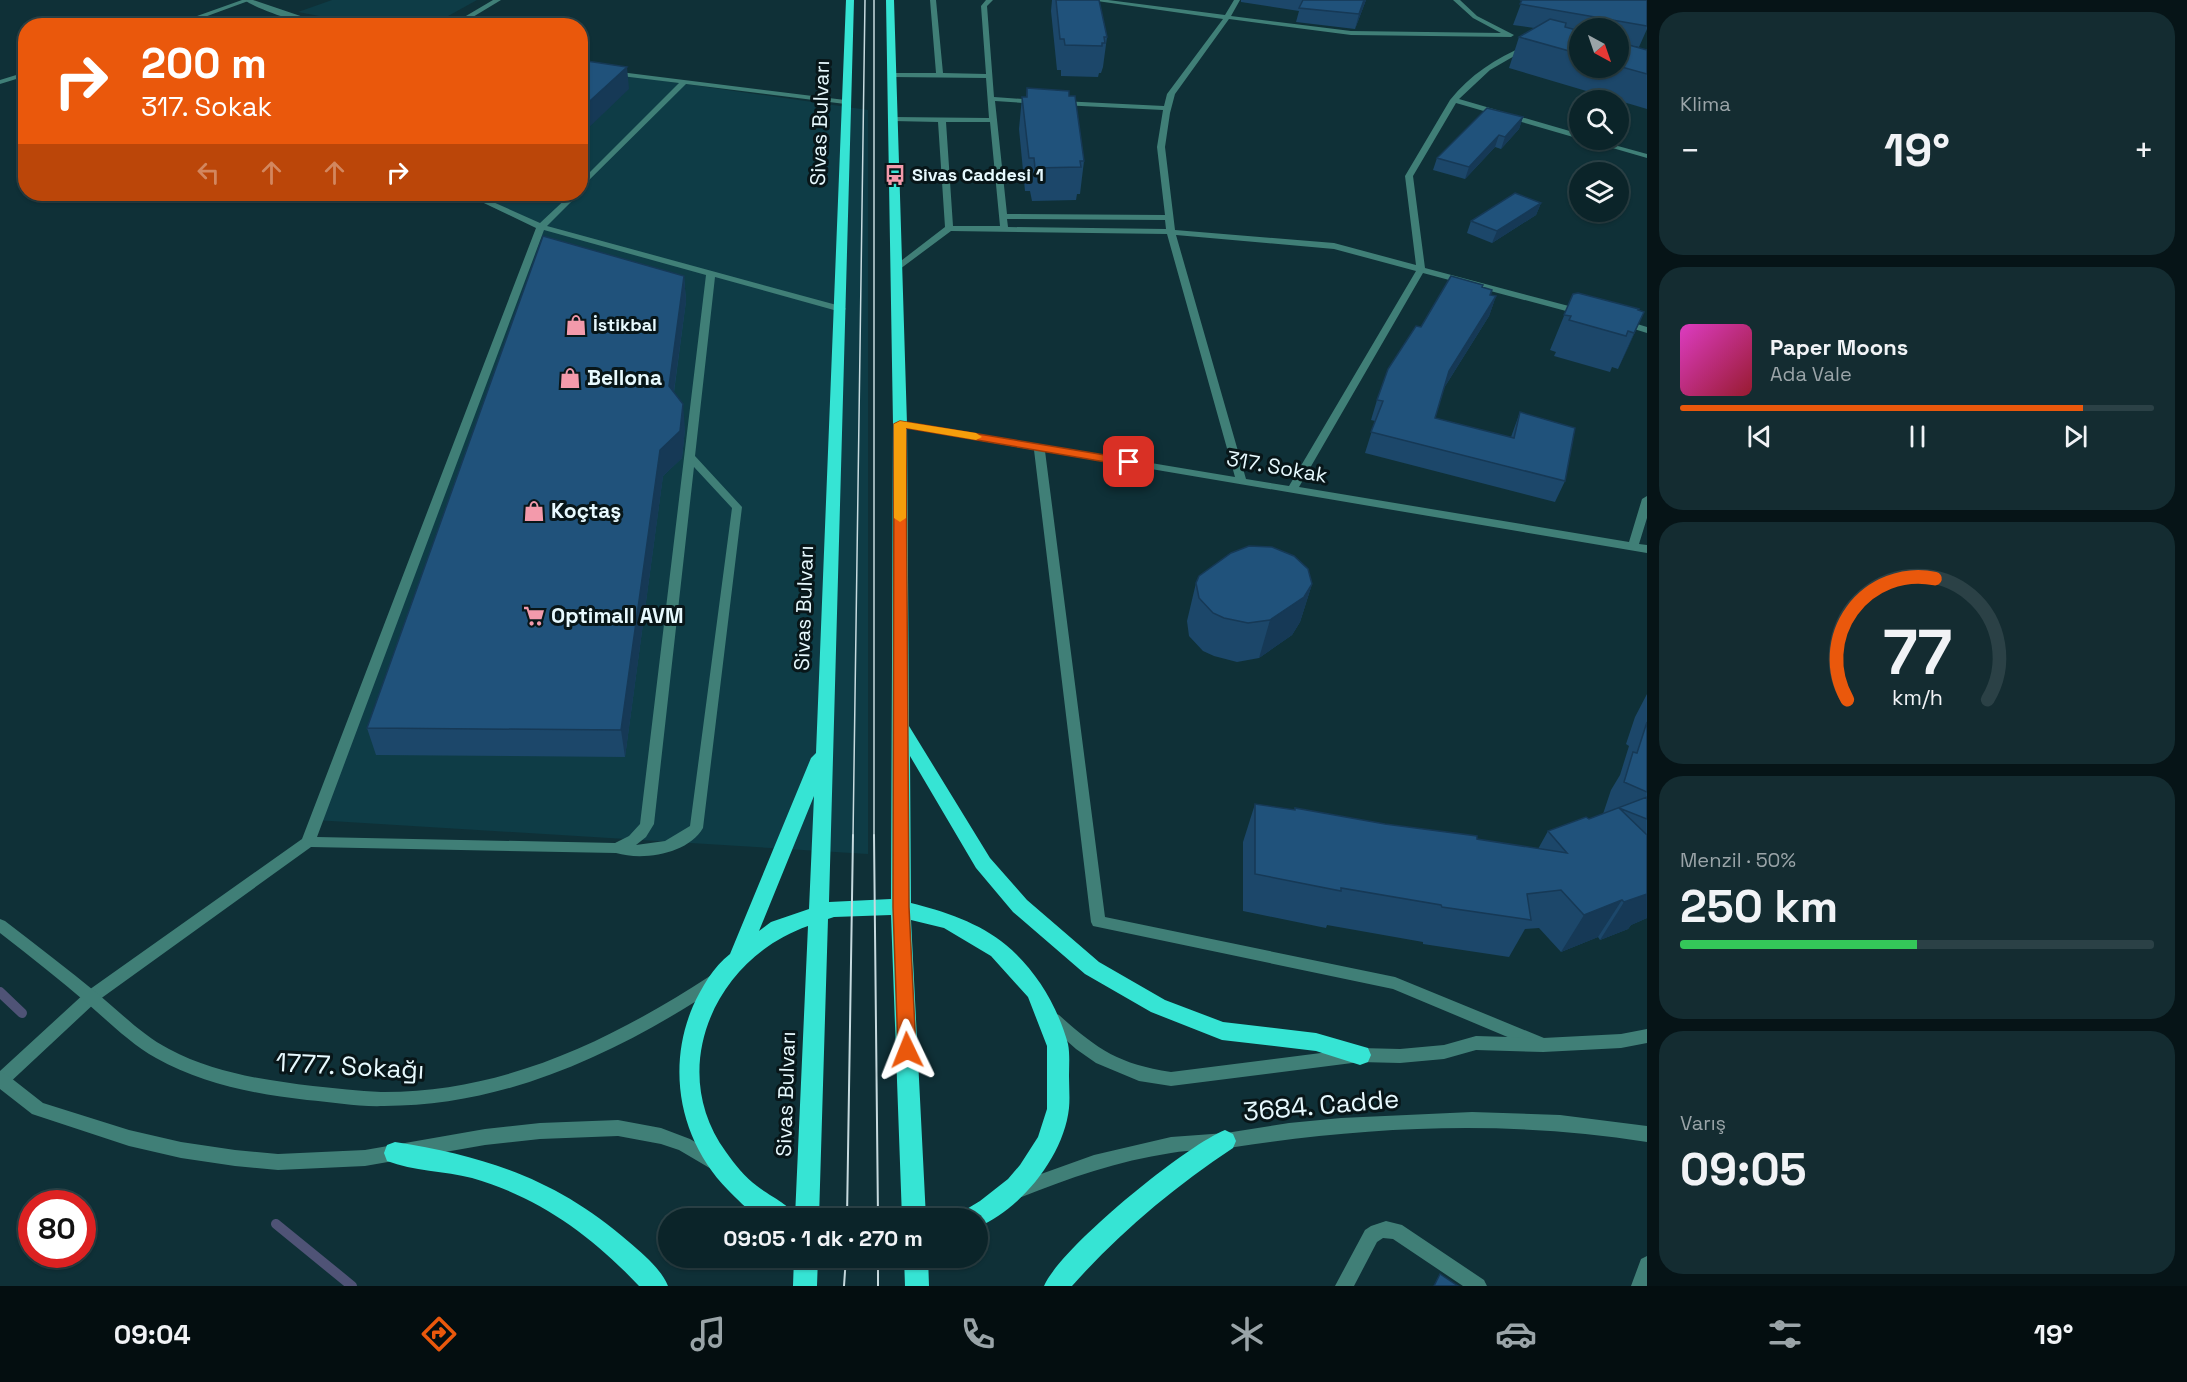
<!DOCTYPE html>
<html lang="tr">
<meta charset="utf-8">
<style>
:root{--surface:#0b2429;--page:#142c31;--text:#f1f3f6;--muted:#9aa4a8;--line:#2b4146;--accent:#ea580c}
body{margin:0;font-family:"Space Grotesk",sans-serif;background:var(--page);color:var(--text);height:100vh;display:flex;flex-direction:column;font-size:22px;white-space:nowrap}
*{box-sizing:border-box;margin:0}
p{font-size:20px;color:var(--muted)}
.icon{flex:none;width:33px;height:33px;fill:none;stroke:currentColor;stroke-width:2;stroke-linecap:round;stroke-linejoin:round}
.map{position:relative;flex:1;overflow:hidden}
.sheet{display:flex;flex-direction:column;gap:12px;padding:12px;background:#061417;width:540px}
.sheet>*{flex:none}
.hud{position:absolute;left:18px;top:18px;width:570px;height:183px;border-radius:24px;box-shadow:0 2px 4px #0004,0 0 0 2px var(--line);background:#ea580c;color:#fff;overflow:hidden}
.needle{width:39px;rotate:140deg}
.tools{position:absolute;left:1569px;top:18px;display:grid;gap:12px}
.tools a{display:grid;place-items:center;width:60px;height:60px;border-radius:50%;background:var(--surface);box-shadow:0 2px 4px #0004,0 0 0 2px var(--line);font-size:30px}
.speed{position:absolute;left:18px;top:1190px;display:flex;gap:12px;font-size:30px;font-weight:700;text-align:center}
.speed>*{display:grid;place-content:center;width:78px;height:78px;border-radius:50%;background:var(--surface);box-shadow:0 2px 4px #0004,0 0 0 2px var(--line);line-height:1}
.speed .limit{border:9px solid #d22;background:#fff;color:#111}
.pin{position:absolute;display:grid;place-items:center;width:51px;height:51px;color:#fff;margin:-26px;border-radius:12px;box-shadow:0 3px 9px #0006}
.me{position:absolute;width:66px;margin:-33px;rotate:358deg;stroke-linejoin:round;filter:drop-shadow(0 0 4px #0008)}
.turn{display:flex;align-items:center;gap:21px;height:126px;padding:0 24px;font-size:27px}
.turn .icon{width:78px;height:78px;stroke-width:2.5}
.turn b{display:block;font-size:42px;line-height:51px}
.lanes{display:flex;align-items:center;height:57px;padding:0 24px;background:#0003;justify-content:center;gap:30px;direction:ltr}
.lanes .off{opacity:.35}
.big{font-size:45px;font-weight:800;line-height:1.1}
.sheet .card{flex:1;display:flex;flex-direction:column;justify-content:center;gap:9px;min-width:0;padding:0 21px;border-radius:24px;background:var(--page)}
.sheet .dial{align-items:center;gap:0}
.dial svg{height:156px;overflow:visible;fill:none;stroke:var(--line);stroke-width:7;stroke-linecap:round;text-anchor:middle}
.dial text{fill:var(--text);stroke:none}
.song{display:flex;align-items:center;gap:18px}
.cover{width:72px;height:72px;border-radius:9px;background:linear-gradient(135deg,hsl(310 70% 55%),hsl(350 70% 35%))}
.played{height:6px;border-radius:3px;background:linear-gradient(90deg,var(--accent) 85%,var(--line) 85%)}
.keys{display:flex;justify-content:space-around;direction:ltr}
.heat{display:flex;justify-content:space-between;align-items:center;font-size:33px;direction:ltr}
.charge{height:9px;border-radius:4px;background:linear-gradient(90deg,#34c759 50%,var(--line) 0)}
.trip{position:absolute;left:658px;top:1208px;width:330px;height:60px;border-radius:30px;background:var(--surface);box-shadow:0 2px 4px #0004,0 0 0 2px var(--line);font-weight:800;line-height:60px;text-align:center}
.dock{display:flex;height:96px;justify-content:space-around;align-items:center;background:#040e10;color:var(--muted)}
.dock .icon{width:42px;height:42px}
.dock .selected{color:var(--accent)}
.dock b{font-size:27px;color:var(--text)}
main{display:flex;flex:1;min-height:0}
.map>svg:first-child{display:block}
.built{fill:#0e3c46}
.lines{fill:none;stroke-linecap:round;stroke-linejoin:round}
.stream{stroke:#4f5376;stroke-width:10}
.minor{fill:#407f77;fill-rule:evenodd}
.tertiary{fill:#407f77;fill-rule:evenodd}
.trunk{fill:#36e4d4;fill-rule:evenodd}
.tram-far1{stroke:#c6dadf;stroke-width:1.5}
.tram{stroke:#c6dadf;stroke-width:2}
.wall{fill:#1c476a;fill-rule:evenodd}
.shaded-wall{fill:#163956}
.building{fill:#20527b;stroke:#163956;stroke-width:1.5}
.route{fill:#ea580c;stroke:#983908;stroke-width:1.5}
.slow{fill:#f59e0b}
.labels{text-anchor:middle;stroke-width:6;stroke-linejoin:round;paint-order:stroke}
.far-poi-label{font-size:18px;font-weight:bold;fill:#e7f9fe;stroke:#081619;text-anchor:start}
.street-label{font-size:21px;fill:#e7f9fe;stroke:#081619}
.poi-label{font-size:21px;font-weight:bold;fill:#e7f9fe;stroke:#081619;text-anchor:start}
.near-street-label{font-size:26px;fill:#e7f9fe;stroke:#081619}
</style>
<main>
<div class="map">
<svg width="1647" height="1286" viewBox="0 0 1647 1286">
<rect width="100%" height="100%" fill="#0f3037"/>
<path class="built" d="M332 0H477L432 25H367L298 12Z
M581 69 868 110V854L315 820 539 229 465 194H580Z"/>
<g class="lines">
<path class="stream" d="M0 992 22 1013
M276 1224 352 1286"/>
<path class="minor" d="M244 0H253L330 26C307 26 263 12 244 0Z
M493 0H501L458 26H449Z
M930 0H936L943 73 986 74 981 6 986 0H993L987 6 994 97 1038 100 1042 102 1038 104 995 101 1007 214 1165 215 1157 147 1163 110 1061 105 1057 103 1061 101 1164 106 1167 94 1223 19 1090 0H1108L1225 15 1234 0H1240L1231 16 1351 31 1501 33 1473 18 1453 0H1460L1477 16 1514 35 1511 37 1351 35 1229 19 1175 94 1170 113 1165 147 1175 230 1334 243 1416 265 1405 176 1450 100C1470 75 1496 58 1525 46L1530 47 1490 70 1459 99 1580 134V139L1456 103 1413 176 1425 268 1584 310 1586 312 1581 315 1423 273 1299 487 1629 542 1642 499 1647 496V518L1639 544 1647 545V553L1045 451 1105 917 1395 977 1544 1038 1547 1043 1544 1048 1539 1050 1534 1048 1393 989 1093 926 1091 922 1034 450 900 427 895 424 900 421 1235 477 1167 234 951 231 900 269 893 267 945 227 938 122 893 121 889 119 893 117 989 118 986 78 892 77 888 75 892 73H936ZM946 122H990L1000 226H953ZM1007 219 1165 220 1166 229 1008 227ZM1176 235 1334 249 1416 271 1289 486 1246 479Z
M580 67 845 100 849 102 845 104 686 84 580 189V182L679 83 580 71Z
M1585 140H1596L1647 154V158Z
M465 194H475L540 223 571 194H579L547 226 844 307 846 309 841 312 715 277 695 456 742 507 703 828C688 854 643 861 616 853L311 847 96 1002 6 1086 0 1088V1071L86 992 302 839 536 228ZM544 230 706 275 640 824 629 836 615 843 317 837ZM694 467 732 508 690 826 665 841 636 845 646 837 654 824Z
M1624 320 1647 327V333L1621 325V321Z
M1386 1221 1402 1225 1484 1280 1487 1286H1463L1393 1239 1383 1238 1377 1242 1354 1286H1335L1365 1230 1371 1226Z
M1647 1256V1286H1631L1641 1259Z"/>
<path class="tertiary" d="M242 0H251L180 26H169Z
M26 72V76L0 84V80Z
M0 919 5 921C36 945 68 969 98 994 121 1013 142 1035 169 1049 214 1073 264 1080 313 1086 336 1088 358 1091 381 1092 502 1093 610 1041 710 976L715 975 720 976 722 981 720 986C619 1052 508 1106 384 1106 358 1107 333 1102 307 1100 255 1094 202 1084 156 1058 131 1044 110 1023 88 1004 60 980 30 956 0 933Z
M1054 1013 1059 1015C1098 1050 1119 1064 1171 1072L1360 1048 1400 1049 1444 1045 1476 1036 1543 1038 1621 1034 1647 1029V1043L1621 1048 1543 1052 1476 1050 1444 1059 1400 1063 1360 1062 1171 1086 1139 1081 1096 1063 1076 1049 1049 1025 1046 1020 1049 1015Z
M0 1072 6 1074 43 1103 129 1130 181 1142 235 1150 278 1154 365 1150 485 1129 540 1123 618 1120 661 1128 690 1139 719 1156 721 1162 719 1168 713 1170 679 1150 661 1144 618 1136 540 1139 485 1145 365 1166 278 1170 235 1166 181 1158 129 1146 38 1116 32 1114 0 1089Z
M1472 1112 1560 1115 1647 1126V1142C1508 1120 1373 1126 1235 1147 1214 1151 1192 1149 1171 1153 1118 1161 1069 1178 1019 1198L1013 1196 1011 1190 1013 1184 1094 1155 1171 1137 1226 1133 1289 1123 1341 1118Z"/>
<path class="trunk" d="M846 0H854L829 902 891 899 893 424 886 0H894L907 424 909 726 990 858 1027 900 1099 962 1165 1000 1223 1022 1316 1033 1368 1048 1371 1055 1368 1062 1360 1065 1316 1051 1222 1040 1151 1012 1085 974 1013 912 976 868 910 756 911 903C943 911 980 923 1006 945 1036 970 1058 1007 1068 1044 1070 1054 1069 1066 1069 1076 1069 1087 1070 1098 1069 1108 1064 1156 1021 1209 978 1227V1218H961L965 1210 980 1201 1008 1179 1020 1165 1038 1137 1047 1109V1046L1028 997 991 956 944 928 911 920 926 1218H902L891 915 834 917 828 919 819 1218C805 1218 770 1222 759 1216 747 1210 737 1199 728 1190 680 1141 666 1069 693 1006 702 987 713 967 730 954L811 758 816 753ZM814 796 809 909 771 922 759 931ZM808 926 795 1217C790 1204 769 1196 757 1186 745 1177 735 1165 726 1152 665 1068 716 958 808 926Z
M1225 1130 1233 1134 1236 1141 1233 1148C1173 1188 1120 1232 1072 1286H1044C1060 1248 1185 1146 1225 1130Z
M395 1142C486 1156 558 1180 629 1242 643 1254 661 1269 668 1286H639C592 1236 539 1197 472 1178 445 1171 413 1171 387 1161L384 1153 387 1145Z
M794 1257H818L817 1286H793Z
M904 1257H928L929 1286H905Z"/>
<path class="tram-far1" d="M874 0V837
M853 837 865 0"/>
<path class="tram" d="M874 835 878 1218
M847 1218 853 835
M878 1257V1286
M844 1286 846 1257"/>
</g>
<path class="wall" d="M1052 0H1099L1107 37 1103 67 1101 73H1099L1098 77 1061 76V70H1057L1051 11Z
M1241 0H1366L1355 29 1296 22 1299 11 1241 2Z
M1519 0H1647V29L1639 47 1628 45 1647 50V109L1509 68 1519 37 1534 28 1513 25 1522 1ZM1580 28H1618V68H1580Z
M1027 88 1084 161 1080 194H1077L1076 200 1032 201 1030 191H1025L1019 129 1022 97H1026Z
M1523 117 1519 129 1501 149 1495 147 1465 179 1433 170 1437 158Z
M1541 203 1536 215 1492 243 1467 233 1471 221Z
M684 276 686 301 674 392 685 429 682 458 663 476 625 757 376 755 367 728Z
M1482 287 1492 290 1491 295 1496 296 1489 316 1444 388 1435 418 1511 437 1520 412 1565 481 1555 502 1365 453 1375 421 1371 420 1377 400 1421 327Z
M1573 294 1644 312 1618 369 1612 367 1610 372 1554 356 1556 352 1550 350Z
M1196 583 1312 584 1300 622 1292 635 1259 658 1237 662 1214 656 1203 651 1189 636 1187 621Z
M1647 694V918L1631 925 1628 929 1600 940 1598 937 1561 952 1539 928 1525 929 1509 957 1423 944V942L1327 925 1326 928 1243 911V842L1255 804 1294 810 1295 808 1385 824 1538 849 1548 831 1589 819 1603 814 1611 790 1620 775 1629 746 1626 744 1635 717Z"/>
<path class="shaded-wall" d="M1364 0H1366L1355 29 1359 14Z
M627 67 629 89 580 136V110Z
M1523 117 1519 129 1501 149 1505 137Z
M1499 135 1495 147 1465 179 1469 167Z
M1541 203 1536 215 1492 243 1497 231Z
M684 276 686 301 671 412 669 386Z
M1496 296 1489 316 1442 391 1449 371Z
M1644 312 1628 348 1618 369 1634 333Z
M683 404 685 429 682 458 663 476 625 757 621 730 660 450Z
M1312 584 1300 622 1292 635 1259 658 1270 620Z
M1647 894V918L1631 925 1628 929 1600 940 1624 902Z
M1622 900 1598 937 1561 952 1584 915Z"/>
<path class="building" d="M1056 0H1099L1107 37H1104L1105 43H1102V46L1065 45 1064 39H1060Z
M1303 0H1364L1359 14 1299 8Z
M1522 0H1647V26L1520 4Z
M1550 19 1566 23 1565 27 1580 31V54L1519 37Z
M1618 42 1647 50V74L1618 66Z
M580 60 627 67 580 110Z
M1027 88 1069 91V96H1075L1084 161H1080L1081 167 1035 168 1034 158H1029L1022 97H1027Z
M1487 108 1523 117 1505 137 1499 135 1469 167 1437 158Z
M1515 193 1541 203 1497 231 1471 221Z
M543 236 684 276 669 386 683 404 680 431 660 450 621 730 367 728Z
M1451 276 1483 285 1482 287 1492 290 1490 295 1496 296 1449 371 1435 418 1514 438 1520 412 1575 428 1565 481 1371 432 1383 401 1377 400 1388 369 1416 326 1421 327Z
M1578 293 1639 309 1638 310 1644 312 1634 333 1628 331 1626 336 1569 320 1571 316 1564 315 1573 294Z
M1249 546 1272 547 1294 556 1308 569 1312 584 1304 597 1270 620 1248 623 1224 618 1213 613 1199 598 1196 583 1199 576 1231 553Z
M1647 722V792L1624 782 1633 752 1637 753Z
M1647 797V819L1619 808 1647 835V894L1624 902 1622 900 1584 915 1561 890 1527 894 1531 920 1442 907 1441 905 1341 888V891L1255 874V804L1295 810V808L1385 824 1477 836V839L1567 853 1548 831 1586 817 1589 819Z
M1440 1274 1458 1286H1434Z"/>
<path class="route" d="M900 421 1129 459 1135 462 1129 466 906 428 909 907 916 1050 913 1056 907 1058 901 1056 898 1050 893 907 894 424Z"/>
<path class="slow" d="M900 421 976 433 982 437 976 440 906 428V518L900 522 894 518V424Z"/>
<defs>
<symbol id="bus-bare" viewBox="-9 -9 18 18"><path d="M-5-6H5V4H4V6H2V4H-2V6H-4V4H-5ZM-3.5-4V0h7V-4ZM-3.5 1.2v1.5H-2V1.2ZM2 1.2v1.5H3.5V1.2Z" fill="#f39aab" stroke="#081619" stroke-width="2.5" paint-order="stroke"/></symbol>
<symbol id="shop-bare" viewBox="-9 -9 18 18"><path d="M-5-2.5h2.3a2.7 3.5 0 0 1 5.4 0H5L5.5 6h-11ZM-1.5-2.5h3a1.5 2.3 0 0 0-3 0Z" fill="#f39aab" stroke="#081619" stroke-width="2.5" paint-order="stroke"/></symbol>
<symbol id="supermarket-bare" viewBox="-9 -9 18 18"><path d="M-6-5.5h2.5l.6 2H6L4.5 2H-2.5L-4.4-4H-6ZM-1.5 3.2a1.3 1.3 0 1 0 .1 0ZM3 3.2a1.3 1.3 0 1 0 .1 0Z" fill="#f39aab" stroke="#081619" stroke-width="2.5" paint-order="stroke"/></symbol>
</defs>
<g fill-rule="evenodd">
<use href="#bus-bare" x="880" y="160" width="30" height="30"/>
<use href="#shop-bare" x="561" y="310" width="30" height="30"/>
<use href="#shop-bare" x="555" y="363" width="30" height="30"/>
<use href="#shop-bare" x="519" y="496" width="30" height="30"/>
<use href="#supermarket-bare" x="519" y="601" width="30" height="30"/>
</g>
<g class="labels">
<g class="far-poi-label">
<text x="912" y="181">Sivas Caddesi 1</text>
<text x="593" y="331">İstikbal</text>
</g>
<g class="street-label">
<text transform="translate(820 123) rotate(-88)" y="7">Sivas Bulvarı</text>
<text transform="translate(1277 467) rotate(10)" y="7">317. Sokak</text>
<text transform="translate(804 608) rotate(-88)" y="7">Sivas Bulvarı</text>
<text transform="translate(786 1094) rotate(-88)" y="7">Sivas Bulvarı</text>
</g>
<g class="poi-label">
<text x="587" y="385">Bellona</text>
<text x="551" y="518">Koçtaş</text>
<text x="551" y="623">Optimall AVM</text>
</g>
<g class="near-street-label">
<text transform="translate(350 1066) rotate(3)" y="9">1777. Sokağı</text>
<text transform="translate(1321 1105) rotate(-5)" y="9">3684. Cadde</text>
</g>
</g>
</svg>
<div class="tools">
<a><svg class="needle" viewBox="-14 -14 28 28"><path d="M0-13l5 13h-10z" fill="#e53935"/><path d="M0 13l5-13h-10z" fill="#9aa4a8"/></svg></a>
<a><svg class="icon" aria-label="search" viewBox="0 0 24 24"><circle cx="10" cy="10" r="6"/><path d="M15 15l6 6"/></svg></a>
<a><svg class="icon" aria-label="layers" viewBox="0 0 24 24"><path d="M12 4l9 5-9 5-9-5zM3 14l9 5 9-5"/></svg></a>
</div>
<div class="speed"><div class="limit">80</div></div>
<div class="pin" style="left:1129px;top:462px;background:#d93025"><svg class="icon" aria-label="arrive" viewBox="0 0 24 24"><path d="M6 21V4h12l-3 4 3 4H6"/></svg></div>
<svg class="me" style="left:907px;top:1050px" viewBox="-20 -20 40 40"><path d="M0-17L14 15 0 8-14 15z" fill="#ea580c" stroke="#fff" stroke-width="4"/></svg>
<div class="trip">09:05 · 1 dk · 270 m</div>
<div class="hud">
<div class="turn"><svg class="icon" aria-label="right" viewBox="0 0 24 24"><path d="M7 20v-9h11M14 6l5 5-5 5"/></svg><div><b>200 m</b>317. Sokak</div></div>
<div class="lanes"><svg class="icon off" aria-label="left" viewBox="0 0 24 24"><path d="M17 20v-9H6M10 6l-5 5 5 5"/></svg><svg class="icon off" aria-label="ahead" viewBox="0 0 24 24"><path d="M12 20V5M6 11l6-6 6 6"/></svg><svg class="icon off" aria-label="ahead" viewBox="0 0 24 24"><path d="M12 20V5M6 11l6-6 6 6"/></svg><svg class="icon" aria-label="right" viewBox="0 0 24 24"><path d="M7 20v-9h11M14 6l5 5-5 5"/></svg></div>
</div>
</div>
<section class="sheet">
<div class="card"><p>Klima</p>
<div class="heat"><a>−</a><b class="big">19°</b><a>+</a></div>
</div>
<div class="card">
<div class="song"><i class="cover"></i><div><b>Paper Moons</b><p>Ada Vale</p></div></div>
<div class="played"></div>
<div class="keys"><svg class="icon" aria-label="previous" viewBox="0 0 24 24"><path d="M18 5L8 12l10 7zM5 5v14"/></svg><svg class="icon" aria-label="pause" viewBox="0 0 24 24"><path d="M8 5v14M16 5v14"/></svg><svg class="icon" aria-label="next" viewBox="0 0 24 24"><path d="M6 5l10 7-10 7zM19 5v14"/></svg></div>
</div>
<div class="card dial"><svg viewBox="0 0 100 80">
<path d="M14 69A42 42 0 1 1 86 69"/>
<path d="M14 69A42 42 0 0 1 59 7" stroke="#ea580c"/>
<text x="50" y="56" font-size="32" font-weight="700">77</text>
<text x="50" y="72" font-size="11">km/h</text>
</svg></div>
<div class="card"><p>Menzil · 50%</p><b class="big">250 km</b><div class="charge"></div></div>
<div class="card"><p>Varış</p><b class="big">09:05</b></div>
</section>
</main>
<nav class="dock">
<b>09:04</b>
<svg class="icon selected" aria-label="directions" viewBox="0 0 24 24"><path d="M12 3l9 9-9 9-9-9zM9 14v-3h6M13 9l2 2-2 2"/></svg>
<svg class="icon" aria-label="music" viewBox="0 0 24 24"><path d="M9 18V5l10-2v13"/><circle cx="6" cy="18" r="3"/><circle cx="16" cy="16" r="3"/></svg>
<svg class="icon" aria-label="phone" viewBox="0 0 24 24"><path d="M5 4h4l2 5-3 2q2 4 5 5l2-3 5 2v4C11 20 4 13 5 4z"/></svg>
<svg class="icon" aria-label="climate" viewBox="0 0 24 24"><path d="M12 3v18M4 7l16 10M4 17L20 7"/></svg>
<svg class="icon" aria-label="car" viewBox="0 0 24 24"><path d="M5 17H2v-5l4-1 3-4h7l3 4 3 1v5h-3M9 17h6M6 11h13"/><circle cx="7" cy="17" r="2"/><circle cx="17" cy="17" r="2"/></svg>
<svg class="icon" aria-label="filters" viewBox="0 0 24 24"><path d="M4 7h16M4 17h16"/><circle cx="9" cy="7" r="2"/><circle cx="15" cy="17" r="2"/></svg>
<b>19°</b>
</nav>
